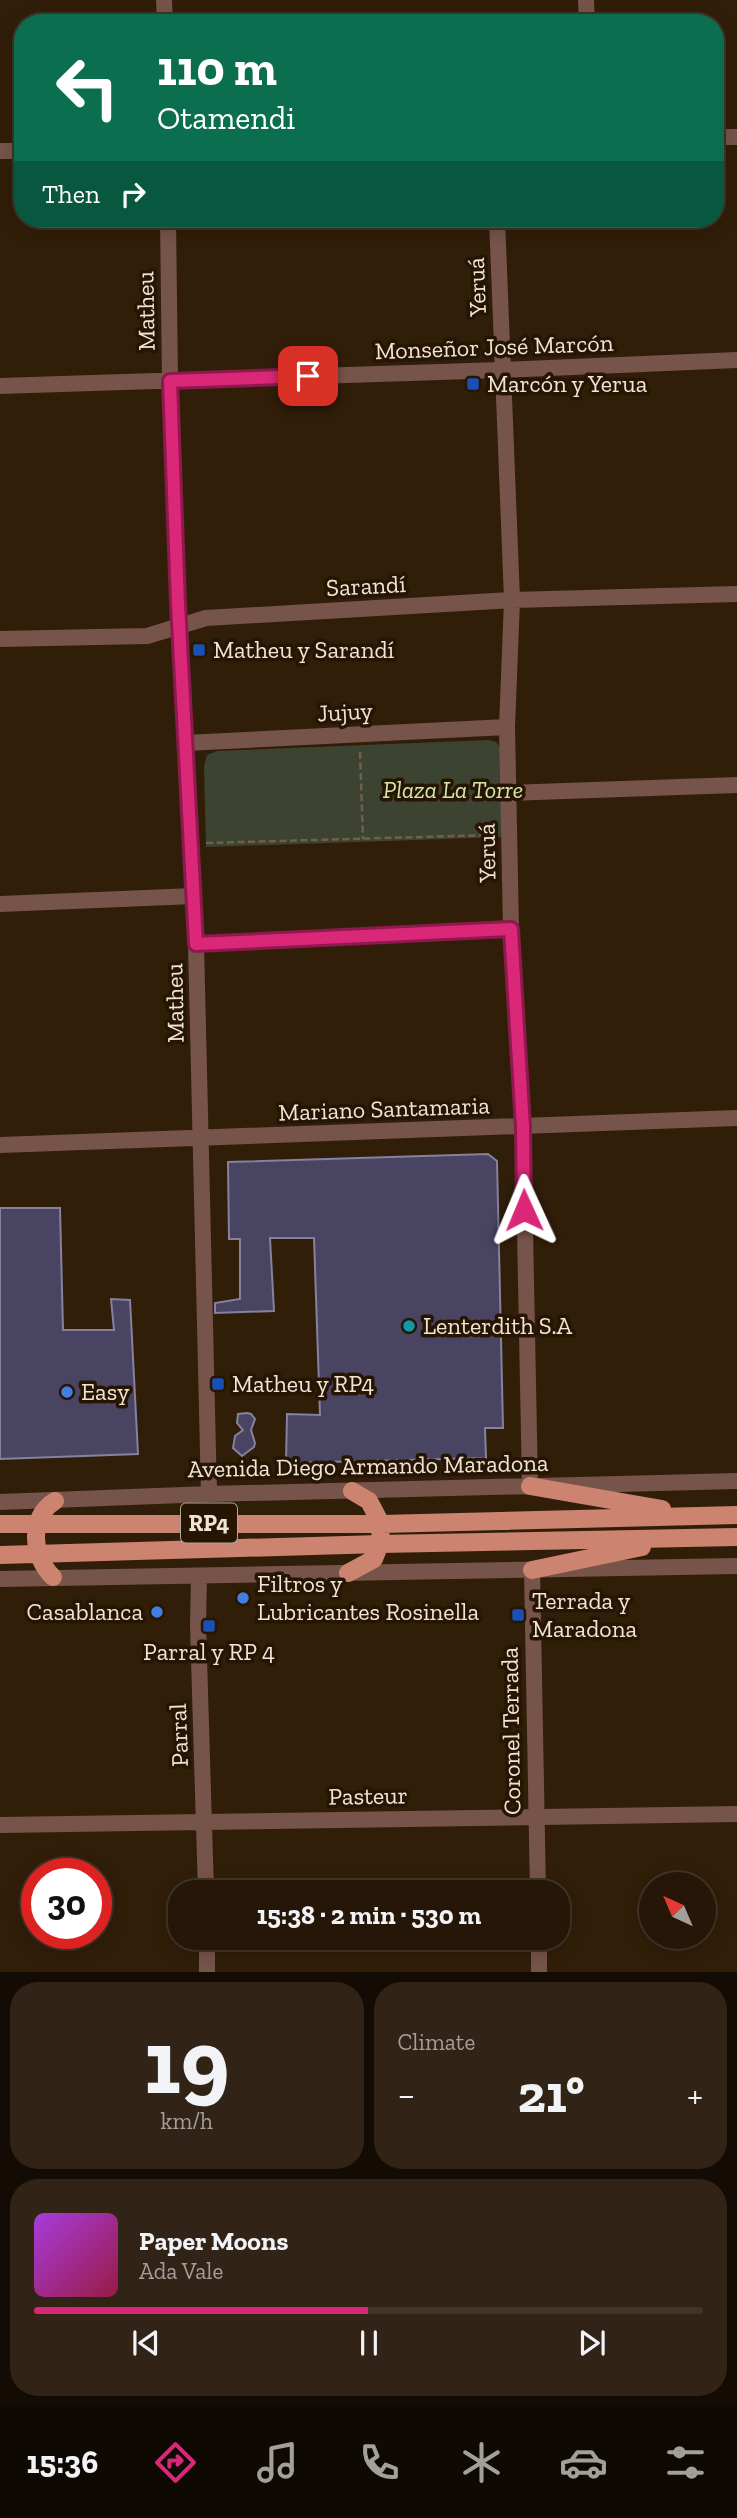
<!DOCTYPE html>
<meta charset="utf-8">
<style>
:root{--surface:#251607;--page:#312315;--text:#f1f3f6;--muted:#a39f9b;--line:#423528;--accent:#db2777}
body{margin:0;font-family:"Zilla Slab",serif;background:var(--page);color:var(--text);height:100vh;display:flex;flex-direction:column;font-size:26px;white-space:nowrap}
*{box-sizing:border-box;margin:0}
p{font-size:23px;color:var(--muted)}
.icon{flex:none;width:38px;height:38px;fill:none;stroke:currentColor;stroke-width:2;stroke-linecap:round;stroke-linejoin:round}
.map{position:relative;height:1972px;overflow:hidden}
.details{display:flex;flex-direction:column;gap:10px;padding:10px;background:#140c04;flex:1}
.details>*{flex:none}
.banner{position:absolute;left:14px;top:14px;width:710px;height:214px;border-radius:28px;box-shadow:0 4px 18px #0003,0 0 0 2px var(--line);background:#0b6e4f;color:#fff;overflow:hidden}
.needle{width:46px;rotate:316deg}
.buttons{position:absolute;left:639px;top:1872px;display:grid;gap:14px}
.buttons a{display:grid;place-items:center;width:77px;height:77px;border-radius:50%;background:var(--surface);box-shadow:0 4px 18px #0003,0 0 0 2px var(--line);font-size:35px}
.speed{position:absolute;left:21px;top:1858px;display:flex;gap:14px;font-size:35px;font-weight:700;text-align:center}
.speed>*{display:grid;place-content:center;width:91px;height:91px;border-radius:50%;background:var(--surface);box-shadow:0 4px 18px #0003,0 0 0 2px var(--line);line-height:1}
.speed .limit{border:10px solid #d22;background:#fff;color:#111}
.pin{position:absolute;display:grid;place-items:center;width:60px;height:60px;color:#fff;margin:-30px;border-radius:14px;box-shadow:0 4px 10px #0006}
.me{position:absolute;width:77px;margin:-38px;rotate:359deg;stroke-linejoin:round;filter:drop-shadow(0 0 5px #0008)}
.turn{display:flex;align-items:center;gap:24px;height:147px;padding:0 28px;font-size:32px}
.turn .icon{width:91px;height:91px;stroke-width:2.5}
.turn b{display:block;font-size:49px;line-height:60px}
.then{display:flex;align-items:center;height:66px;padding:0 28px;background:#0003;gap:14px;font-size:26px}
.big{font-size:52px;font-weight:700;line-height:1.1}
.details .tile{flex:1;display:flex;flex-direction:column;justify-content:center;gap:10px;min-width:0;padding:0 24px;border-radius:28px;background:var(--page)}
.details .dial{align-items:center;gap:0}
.dial b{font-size:91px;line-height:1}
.song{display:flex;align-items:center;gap:21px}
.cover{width:84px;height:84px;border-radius:10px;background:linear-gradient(135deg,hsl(280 70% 55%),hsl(340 70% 35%))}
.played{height:7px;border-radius:4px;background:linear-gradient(90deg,var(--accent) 50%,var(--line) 50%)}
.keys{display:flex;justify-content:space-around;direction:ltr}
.heat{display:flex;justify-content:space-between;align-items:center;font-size:38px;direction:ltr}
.details .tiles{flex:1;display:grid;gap:10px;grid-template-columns:1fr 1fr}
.tile:last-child{grid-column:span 2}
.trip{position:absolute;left:168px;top:1880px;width:402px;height:70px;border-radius:28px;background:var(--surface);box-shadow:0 4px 18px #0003,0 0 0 2px var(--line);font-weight:700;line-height:70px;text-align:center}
.tabs{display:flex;height:112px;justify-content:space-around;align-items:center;background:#0f0903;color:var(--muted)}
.tabs .icon{width:49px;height:49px}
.tabs .selected{color:var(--accent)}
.tabs b{font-size:32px;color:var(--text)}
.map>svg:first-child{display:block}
.green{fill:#3d4331}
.building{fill:#494462;stroke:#85819e;stroke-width:2}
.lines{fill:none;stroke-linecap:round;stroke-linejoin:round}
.path{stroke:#705f4c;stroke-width:2.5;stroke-dasharray:7 3.5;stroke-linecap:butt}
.minor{stroke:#77544a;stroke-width:16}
.major{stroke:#cc8470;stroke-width:18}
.route-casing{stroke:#8e194d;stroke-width:18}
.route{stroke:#db2777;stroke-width:12}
.transit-dot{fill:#1a4fb4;stroke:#261502;stroke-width:2.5}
.culture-dot{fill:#0f9aa8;stroke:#261502;stroke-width:2.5}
.shop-dot{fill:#3f7fe0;stroke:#261502;stroke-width:2.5}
.labels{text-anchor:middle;stroke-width:7;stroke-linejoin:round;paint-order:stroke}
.shield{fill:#261502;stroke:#b4a697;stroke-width:2}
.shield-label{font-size:23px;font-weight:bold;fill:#f1e4d7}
.street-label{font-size:24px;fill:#f1e4d7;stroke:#261502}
.poi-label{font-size:24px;fill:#f1e4d7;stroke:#261502;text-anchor:start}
.park-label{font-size:24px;font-style:italic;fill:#d4e8ad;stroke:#261502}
</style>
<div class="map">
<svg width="737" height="1972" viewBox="0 0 737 1972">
<rect width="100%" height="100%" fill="#311e09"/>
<path class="green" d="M489 740 496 742 500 747 503 837 206 847 204 766 207 755 217 751Z"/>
<path class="building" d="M488 1154 497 1161 503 1428H485L486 1458 286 1463 287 1414 320 1415 314 1238H270L274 1311 215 1313V1303L240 1299V1239H229L228 1162Z
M0 1208H60L63 1330H114L111 1299 130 1300 138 1454 0 1459Z
M247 1413 251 1414 255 1419 251 1430 255 1443 254 1447 242 1456 233 1448 235 1436 243 1430 237 1423 238 1414Z"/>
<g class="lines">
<path class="path" d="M360 752 363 839
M206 843 493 835"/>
<path class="minor" d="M164 0 165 23
M586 0 587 23
M716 137H737
M0 151H23
M168 219 170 381 178 604 196 944 209 1494
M497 219 512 600 507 727 511 929 523 1127 530 1486
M0 386 502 370 737 360
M0 639 147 636 206 618 512 600 737 594
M186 743 507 727
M508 793 737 785
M0 904 194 896
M196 944 511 929
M0 1145 737 1118
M0 1502 209 1494 737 1481
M532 1570 538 1892
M199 1576 198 1625 206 1892
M0 1579 737 1566
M0 1825 737 1814
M207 1937V1972
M539 1937V1972"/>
<path class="major" d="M530 1486 662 1509
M0 1524H381L737 1515
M0 1555 380 1544 737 1537
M532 1570 642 1547
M348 1573 374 1559 380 1544 381 1524 369 1501 352 1491
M53 1577C32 1557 28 1517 55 1501"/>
</g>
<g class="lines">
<defs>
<path id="route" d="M308 376 170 381 178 604 196 944 511 929 523 1127 524 1210"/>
</defs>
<use href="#route" class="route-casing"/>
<use href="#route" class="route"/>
</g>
<g class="transit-dot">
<rect x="466" y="377" width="14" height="14" rx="3.5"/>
<rect x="192" y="643" width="14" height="14" rx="3.5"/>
<rect x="211" y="1377" width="14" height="14" rx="3.5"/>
<rect x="511" y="1608" width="14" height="14" rx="3.5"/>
<rect x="202" y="1619" width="14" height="14" rx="3.5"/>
</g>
<circle class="culture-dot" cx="409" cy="1326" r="7"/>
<g class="shop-dot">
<circle cx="67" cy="1392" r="7"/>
<circle cx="243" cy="1598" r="7"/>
<circle cx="157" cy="1612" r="7"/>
</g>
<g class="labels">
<rect class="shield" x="181" y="1503.5" width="56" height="39" rx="5"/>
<g class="shield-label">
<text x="209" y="1531">RP4</text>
</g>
<g class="street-label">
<text transform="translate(477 287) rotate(-92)" y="8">Yeruá</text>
<text transform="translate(146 311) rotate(-91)" y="8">Matheu</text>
<text transform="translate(494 347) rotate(-2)" y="8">Monseñor José Marcón</text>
<text transform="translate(366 586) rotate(-3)" y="8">Sarandí</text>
<text transform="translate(345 712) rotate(-3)" y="8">Jujuy</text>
<text transform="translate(487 853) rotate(-91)" y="8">Yeruá</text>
<text transform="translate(175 1003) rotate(-91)" y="8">Matheu</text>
<text transform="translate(384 1109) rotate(-2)" y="8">Mariano Santamaria</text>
<text transform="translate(368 1466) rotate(-1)" y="8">Avenida Diego Armando Maradona</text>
<text transform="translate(511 1731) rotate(-91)" y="8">Coronel Terrada</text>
<text transform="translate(179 1735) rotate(-92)" y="8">Parral</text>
<text transform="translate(368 1796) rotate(-1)" y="8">Pasteur</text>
</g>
<g class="poi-label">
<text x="487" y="392">Marcón y Yerua</text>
<text x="213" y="658">Matheu y Sarandí</text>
<text x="423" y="1334">Lenterdith S.A</text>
<text x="232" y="1392">Matheu y RP4</text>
<text x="81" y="1400">Easy</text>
<text x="257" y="1592">Filtros y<tspan x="257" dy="28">Lubricantes Rosinella</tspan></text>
<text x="532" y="1609">Terrada y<tspan x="532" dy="28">Maradona</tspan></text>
<text x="143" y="1620" text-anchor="end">Casablanca</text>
<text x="209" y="1660" text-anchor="middle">Parral y RP 4</text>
</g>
<g class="park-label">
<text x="453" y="798">Plaza La Torre</text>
</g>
</g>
</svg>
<div class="buttons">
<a><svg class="needle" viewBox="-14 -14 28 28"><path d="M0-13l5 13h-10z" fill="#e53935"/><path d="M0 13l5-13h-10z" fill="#a39f9b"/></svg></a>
</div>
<div class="speed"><div class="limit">30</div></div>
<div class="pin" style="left:308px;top:376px;background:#d93025"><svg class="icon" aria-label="arrive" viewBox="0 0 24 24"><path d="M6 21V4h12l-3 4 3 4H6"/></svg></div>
<svg class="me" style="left:524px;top:1210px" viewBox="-20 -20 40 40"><path d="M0-17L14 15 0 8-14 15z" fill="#db2777" stroke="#fff" stroke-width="4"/></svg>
<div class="trip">15:38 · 2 min · 530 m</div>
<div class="banner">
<div class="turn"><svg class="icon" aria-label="left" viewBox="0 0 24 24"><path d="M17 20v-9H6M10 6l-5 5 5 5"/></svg><div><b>110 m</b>Otamendi</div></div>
<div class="then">Then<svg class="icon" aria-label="right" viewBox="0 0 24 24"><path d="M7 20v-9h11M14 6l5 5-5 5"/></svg></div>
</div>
</div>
<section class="details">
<div class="tiles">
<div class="tile dial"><b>19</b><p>km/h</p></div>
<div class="tile"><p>Climate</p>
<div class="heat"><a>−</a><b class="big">21°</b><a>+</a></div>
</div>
<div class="tile">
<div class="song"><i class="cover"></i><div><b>Paper Moons</b><p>Ada Vale</p></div></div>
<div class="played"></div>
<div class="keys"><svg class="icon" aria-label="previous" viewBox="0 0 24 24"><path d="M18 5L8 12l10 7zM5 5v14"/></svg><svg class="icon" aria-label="pause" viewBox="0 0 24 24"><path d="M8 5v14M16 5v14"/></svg><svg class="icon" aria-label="next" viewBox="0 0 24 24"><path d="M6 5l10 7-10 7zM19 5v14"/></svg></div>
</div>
</div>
</section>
<nav class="tabs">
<b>15:36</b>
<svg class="icon selected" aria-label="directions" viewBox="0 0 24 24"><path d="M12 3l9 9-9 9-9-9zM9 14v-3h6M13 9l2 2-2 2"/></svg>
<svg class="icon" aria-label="music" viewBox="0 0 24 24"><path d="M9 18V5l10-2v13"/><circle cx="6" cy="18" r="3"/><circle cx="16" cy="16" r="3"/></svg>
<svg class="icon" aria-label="phone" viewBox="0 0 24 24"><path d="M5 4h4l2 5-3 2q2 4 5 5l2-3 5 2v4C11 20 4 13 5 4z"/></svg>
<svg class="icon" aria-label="climate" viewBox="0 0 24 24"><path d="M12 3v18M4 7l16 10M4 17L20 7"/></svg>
<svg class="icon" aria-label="car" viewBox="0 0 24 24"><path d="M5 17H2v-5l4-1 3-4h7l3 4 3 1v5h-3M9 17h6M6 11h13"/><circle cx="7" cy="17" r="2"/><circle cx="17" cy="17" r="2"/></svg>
<svg class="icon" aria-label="filters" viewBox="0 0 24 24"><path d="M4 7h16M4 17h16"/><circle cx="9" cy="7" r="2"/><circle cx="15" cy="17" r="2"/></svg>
</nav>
